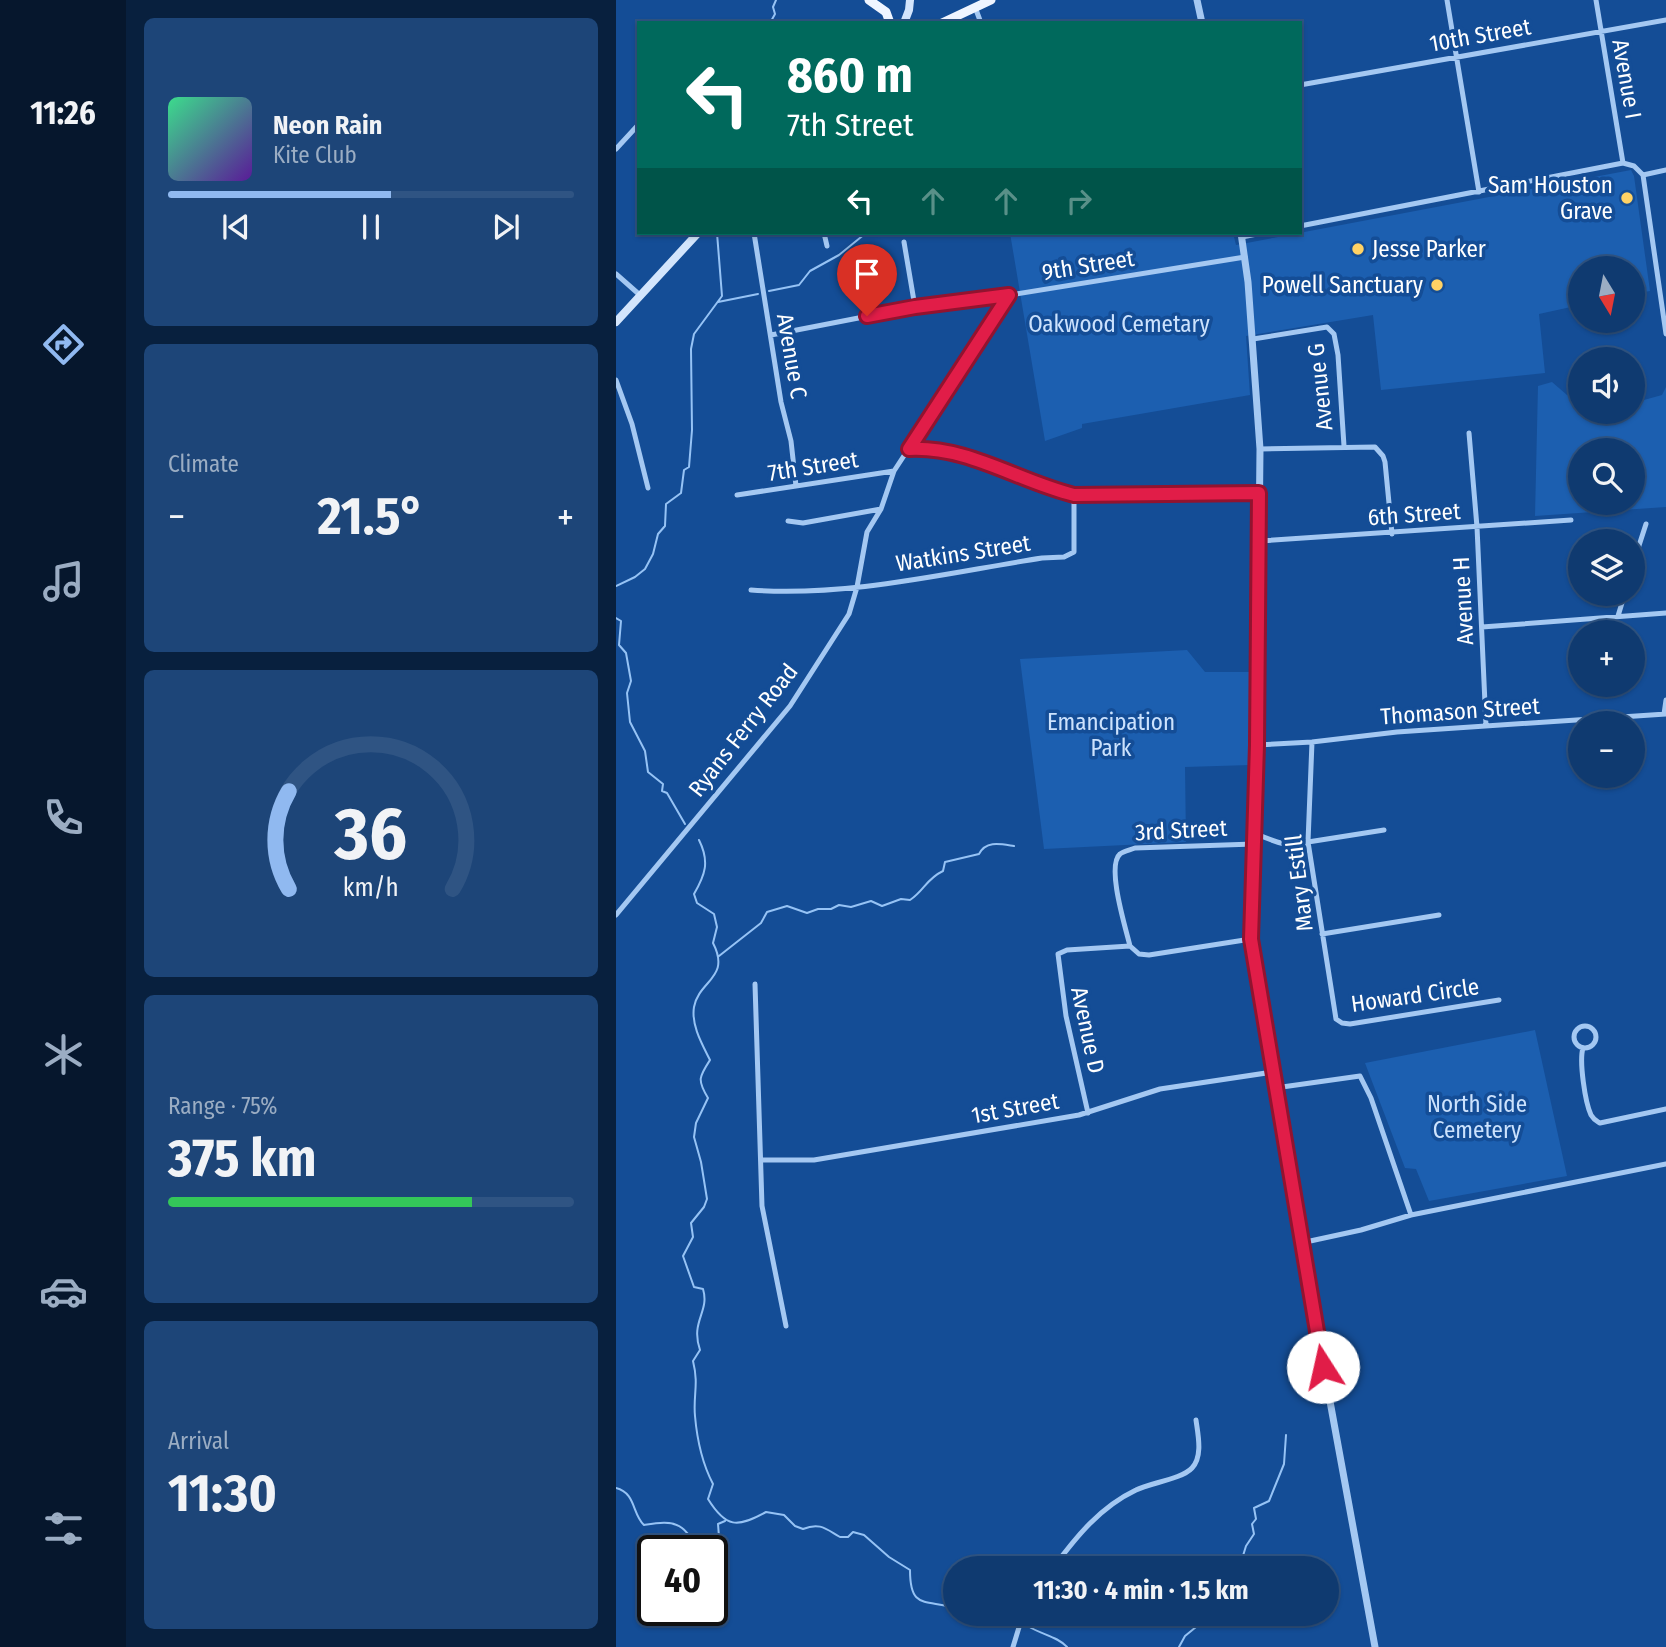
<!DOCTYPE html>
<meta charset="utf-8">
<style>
:root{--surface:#0f3a70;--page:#1d4578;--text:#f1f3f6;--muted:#9badc3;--line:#2f5483;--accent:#90b9f0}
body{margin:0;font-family:"Fira Sans Condensed",sans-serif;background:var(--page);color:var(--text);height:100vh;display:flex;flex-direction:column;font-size:26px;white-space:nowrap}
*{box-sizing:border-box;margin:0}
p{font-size:23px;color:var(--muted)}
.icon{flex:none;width:38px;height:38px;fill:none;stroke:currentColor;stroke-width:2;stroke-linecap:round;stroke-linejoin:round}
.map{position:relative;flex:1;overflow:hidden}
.details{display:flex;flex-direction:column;gap:18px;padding:18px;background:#08203e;width:490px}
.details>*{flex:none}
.top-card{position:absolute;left:21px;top:21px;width:665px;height:214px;border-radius:0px;box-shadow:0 2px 5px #0004,0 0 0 2px var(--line);background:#00695c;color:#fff;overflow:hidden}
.needle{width:46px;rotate:170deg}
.buttons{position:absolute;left:952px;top:256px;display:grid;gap:14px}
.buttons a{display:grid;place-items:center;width:77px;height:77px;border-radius:50%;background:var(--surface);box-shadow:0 2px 5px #0004,0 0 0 2px var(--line);font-size:35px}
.speed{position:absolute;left:21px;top:1535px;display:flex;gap:14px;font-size:35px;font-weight:700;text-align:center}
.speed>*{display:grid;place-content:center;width:91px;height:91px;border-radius:50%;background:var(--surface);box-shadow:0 2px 5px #0004,0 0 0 2px var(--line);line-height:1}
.speed .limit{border:4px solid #111;border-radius:10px;background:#fff;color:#111}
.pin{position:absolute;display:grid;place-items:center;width:60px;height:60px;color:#fff;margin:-72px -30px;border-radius:50% 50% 50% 0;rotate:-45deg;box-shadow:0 0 7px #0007}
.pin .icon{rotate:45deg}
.me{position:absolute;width:77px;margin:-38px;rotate:350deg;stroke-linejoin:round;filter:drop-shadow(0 0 5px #0008)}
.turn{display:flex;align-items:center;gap:24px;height:147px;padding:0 35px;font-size:32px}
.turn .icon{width:91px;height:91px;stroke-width:2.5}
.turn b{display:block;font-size:49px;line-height:60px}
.lanes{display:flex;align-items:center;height:66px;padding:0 35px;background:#0003;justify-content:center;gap:35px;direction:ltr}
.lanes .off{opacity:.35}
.big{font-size:52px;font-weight:700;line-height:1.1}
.details .card{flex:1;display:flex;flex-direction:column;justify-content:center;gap:10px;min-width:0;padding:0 24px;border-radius:10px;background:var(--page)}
.details .dial{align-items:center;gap:0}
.dial svg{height:182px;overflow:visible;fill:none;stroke:var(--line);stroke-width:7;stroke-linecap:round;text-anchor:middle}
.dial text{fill:var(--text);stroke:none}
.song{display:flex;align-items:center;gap:21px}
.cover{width:84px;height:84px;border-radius:10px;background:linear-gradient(135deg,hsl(150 70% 55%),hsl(270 70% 35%))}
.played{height:7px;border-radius:4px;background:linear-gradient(90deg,var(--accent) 55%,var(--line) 55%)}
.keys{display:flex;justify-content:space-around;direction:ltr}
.heat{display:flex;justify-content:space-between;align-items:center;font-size:38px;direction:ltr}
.charge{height:10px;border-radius:5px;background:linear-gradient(90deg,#34c759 75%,var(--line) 0)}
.trip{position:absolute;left:327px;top:1556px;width:396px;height:70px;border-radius:35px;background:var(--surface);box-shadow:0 2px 5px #0004,0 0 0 2px var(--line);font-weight:700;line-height:70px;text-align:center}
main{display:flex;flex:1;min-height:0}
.tabs{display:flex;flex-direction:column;width:126px;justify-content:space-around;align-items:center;background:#06172d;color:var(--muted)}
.tabs .icon{width:49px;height:49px}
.tabs .on{color:var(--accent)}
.tabs b{font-size:32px;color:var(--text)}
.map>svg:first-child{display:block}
.green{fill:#1c5fb0;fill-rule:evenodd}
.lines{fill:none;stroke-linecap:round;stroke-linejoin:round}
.stream{stroke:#96c3f5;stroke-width:2}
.minor{stroke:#a4c8f2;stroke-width:5}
.tertiary{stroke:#a4c8f2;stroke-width:7}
.secondary{stroke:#d3e5fc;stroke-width:8}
.primary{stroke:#eff5ff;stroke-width:9}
.route-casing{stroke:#92132f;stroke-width:18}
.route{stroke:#e11d48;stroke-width:12}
.poi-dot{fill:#ffd265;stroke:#144d96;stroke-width:2.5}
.labels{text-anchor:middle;stroke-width:7;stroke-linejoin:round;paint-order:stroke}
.street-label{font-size:23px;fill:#fff;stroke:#144d96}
.poi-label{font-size:23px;fill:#fff;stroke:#144d96;text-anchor:end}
.park-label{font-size:23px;fill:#cce2fd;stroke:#144d96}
</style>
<main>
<nav class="tabs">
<b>11:26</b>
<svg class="icon on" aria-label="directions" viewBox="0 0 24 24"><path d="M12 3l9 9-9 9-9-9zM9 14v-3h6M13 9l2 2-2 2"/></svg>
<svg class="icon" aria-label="music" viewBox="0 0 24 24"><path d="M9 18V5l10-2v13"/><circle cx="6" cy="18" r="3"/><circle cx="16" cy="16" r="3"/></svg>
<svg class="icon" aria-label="phone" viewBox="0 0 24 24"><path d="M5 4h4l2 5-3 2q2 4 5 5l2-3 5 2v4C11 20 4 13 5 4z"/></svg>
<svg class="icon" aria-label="climate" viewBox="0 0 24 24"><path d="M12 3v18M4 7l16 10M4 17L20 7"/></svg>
<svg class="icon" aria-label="car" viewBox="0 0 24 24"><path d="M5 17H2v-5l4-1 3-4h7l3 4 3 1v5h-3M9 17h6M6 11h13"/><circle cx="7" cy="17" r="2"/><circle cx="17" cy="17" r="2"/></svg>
<svg class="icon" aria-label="filters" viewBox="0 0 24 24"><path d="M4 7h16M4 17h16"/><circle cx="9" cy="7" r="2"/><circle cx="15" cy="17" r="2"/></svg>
</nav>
<section class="details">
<div class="card">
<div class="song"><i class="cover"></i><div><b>Neon Rain</b><p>Kite Club</p></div></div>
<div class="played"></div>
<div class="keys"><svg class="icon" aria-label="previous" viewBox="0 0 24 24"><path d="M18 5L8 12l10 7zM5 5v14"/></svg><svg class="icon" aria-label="pause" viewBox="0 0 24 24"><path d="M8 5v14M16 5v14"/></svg><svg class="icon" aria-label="next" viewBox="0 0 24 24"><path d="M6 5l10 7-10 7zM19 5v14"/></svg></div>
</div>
<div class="card"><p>Climate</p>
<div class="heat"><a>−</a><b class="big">21.5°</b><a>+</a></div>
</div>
<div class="card dial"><svg viewBox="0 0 100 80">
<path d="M14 69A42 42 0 1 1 86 69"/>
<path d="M14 69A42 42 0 0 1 14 26" stroke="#90b9f0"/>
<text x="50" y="56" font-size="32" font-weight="700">36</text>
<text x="50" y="72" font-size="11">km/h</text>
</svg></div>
<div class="card"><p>Range · 75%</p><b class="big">375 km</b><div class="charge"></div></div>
<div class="card"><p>Arrival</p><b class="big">11:30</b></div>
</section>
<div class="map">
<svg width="1050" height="1647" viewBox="0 0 1050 1647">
<rect width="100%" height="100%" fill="#144d96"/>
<path class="green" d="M1015 170 1018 176 1034 291 1017 294V268H964V305L923 314 929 373 765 390 757 315 630 336 634 395 466 424V428L429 441 394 233H617L620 245Z
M936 382 951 395 964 397V411H1017V403L1046 395 1050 387V507L919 516 922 386ZM964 450H1017V502H964Z
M571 650 589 672H634V765L569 767 570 842 428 849 404 659Z
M919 1030 951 1176 813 1201 800 1169 789 1168 749 1063Z"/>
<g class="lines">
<path class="stream" d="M154 23 159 14 157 7 160 0
M153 291 183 285 194 271 223 255 250 233
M102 302 142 294
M0 586 19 577 29 569 37 554 42 534 49 526 50 504 65 493 68 470 73 467 76 430 75 349 78 334 106 296 101 233
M0 618 5 621 3 645 10 653 15 681 11 693 14 722 29 751 32 772 47 784 46 791 51 793 69 824
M83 840C94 862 89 875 78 894L81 903 98 914 101 927 97 943C115 978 83 980 78 1007 75 1025 86 1044 94 1060 83 1077 81 1080 92 1098L80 1123 78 1137 85 1162 91 1199 88 1207 75 1223 77 1237 67 1256 78 1287 87 1289C94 1312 74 1321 84 1350L77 1361C83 1385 77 1395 79 1416 81 1439 86 1463 97 1484L92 1499C110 1528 121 1528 150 1512L168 1515 179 1526 187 1529C204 1522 210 1529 224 1537H232L237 1532 248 1535 273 1557 294 1570C294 1610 309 1599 340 1608
M103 956 145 923 151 912 171 906 191 913 202 909H215L223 905 235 907 255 901 266 906 285 899 294 900C308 891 310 879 327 871L329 862 363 854C370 840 385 844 398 846
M0 1488C20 1493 16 1514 28 1525 40 1523 56 1520 66 1528 79 1538 85 1562 103 1537L102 1524 109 1521
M614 1568 617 1562 626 1559 630 1546 638 1534 636 1524 640 1519 638 1508 653 1501 668 1464 670 1435
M412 1626C426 1635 441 1636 451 1647
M563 1647 569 1636 580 1627 586 1614"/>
<path class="minor" d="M831 0 863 192
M980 0 1007 163
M359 7 365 23
M684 85 1050 20
M0 149 23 124
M1027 175 1050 334
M684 226 1007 163 1018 166 1027 175 1050 170
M138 233 165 402 175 441 180 486
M208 233 211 246
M626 237 646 233
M288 242 299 307
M0 274 25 296
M155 335 299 307 381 297 629 257
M637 339 711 327 718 334 722 355 728 446
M0 380 16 424 32 488
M853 433 861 527 870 726
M293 449C353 446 401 481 458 495L643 493
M644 449 759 447 767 456 769 462 776 534
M121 495 278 471
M172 521 187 523 265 509
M644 541 955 520
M1017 564 1030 524
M135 590C232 597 330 573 426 558L448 557 458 552V495
M1002 616 1009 593
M866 627 1050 613
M1048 714 1050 700
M696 742 692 842 720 1019 726 1023 734 1024 883 1000
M641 745 696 742 781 732 1050 714
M638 833C655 840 675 850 692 842L768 830
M0 915 174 706 233 614 241 587 251 532 265 509 278 471 393 295
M706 934 823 915
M514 946C510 929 490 866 504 854 507 851 514 850 519 848L638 844
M139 984 146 1206 170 1326
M958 1037a11 11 0 1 1 22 0a11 11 0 1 1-22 0Z
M967 1048C963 1061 969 1102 975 1115 978 1120 979 1120 984 1123L1050 1109
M659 1088 744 1076 755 1098 795 1215
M472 1113 450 1016 442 954 451 950 514 946 523 954 533 955 635 939
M145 1160H198L463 1115 544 1089 657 1072
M685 1243 745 1230 795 1215 1050 1164
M437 1568C460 1537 484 1507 520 1490 534 1483 566 1479 576 1468 587 1456 582 1435 580 1420
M397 1647 407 1614"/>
<path class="tertiary" d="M581 0 586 23
M625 233 632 282 644 449 641 745 635 939 685 1243 759 1647"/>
<path class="secondary" d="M288 23 293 10 294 0
M0 322 82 233"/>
<path class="primary" d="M253 0 270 12 274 23
M326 23 375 0"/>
</g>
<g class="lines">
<defs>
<path id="route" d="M251 316 299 307 393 295 293 449C353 446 401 481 458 495L643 493 641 745 635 939 707 1367"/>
</defs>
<use href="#route" class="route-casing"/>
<use href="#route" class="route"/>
</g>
<g class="poi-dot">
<circle cx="1011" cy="198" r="7"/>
<circle cx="742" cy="249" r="7"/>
<circle cx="821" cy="285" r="7"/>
</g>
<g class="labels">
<g class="street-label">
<text transform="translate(864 35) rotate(-10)" y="8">10th Street</text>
<text transform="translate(1011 79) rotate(80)" y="8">Avenue I</text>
<text transform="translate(472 265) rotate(-9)" y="8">9th Street</text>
<text transform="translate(176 356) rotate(80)" y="8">Avenue C</text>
<text transform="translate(704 387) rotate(-96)" y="8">Avenue G</text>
<text transform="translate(197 466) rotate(-9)" y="8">7th Street</text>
<text transform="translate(798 514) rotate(-4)" y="8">6th Street</text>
<text transform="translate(347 553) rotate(-9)" y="8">Watkins Street</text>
<text transform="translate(847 601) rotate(-93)" y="8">Avenue H</text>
<text transform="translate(844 711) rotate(-4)" y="8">Thomason Street</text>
<text transform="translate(127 730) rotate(-52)" y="8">Ryans Ferry Road</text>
<text transform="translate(565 830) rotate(-3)" y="8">3rd Street</text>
<text transform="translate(683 883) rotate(-97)" y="8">Mary Estill</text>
<text transform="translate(799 995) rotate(-8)" y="8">Howard Circle</text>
<text transform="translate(472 1030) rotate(78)" y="8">Avenue D</text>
<text transform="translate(399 1108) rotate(-10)" y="8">1st Street</text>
</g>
<g class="poi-label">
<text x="997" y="193">Sam Houston<tspan x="997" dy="26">Grave</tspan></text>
<text x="756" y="257" text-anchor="start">Jesse Parker</text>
<text x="807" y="293">Powell Sanctuary</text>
</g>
<g class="park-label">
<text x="503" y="332">Oakwood Cemetary</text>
<text x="495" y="730">Emancipation<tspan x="495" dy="26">Park</tspan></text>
<text x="861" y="1112">North Side<tspan x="861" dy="26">Cemetery</tspan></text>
</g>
</g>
</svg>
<div class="buttons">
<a><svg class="needle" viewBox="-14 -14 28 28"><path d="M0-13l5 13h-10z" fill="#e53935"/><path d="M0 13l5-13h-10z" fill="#9badc3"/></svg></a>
<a><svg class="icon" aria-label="sound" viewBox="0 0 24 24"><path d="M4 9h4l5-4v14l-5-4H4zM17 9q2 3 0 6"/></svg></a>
<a><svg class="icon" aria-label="search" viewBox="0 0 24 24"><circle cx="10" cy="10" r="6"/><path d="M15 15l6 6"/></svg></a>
<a><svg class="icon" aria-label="layers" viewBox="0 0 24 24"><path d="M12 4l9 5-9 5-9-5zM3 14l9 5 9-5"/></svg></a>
<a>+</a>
<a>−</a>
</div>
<div class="speed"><div class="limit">40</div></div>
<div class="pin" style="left:251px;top:316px;background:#d93025"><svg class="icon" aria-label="arrive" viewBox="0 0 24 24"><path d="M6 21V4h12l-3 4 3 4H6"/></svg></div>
<svg class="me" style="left:707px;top:1367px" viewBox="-20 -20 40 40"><circle r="19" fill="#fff"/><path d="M0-13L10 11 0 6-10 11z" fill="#e11d48"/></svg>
<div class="trip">11:30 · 4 min · 1.5 km</div>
<div class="top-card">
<div class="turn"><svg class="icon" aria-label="left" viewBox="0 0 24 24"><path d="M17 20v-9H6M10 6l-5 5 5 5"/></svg><div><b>860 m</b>7th Street</div></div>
<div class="lanes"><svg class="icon" aria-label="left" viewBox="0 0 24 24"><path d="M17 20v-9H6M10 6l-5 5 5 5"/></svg><svg class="icon off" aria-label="ahead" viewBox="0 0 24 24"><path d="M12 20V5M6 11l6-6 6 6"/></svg><svg class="icon off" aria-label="ahead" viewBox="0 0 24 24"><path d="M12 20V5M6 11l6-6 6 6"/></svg><svg class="icon off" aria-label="right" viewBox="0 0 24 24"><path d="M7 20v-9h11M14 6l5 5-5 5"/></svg></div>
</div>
</div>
</main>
